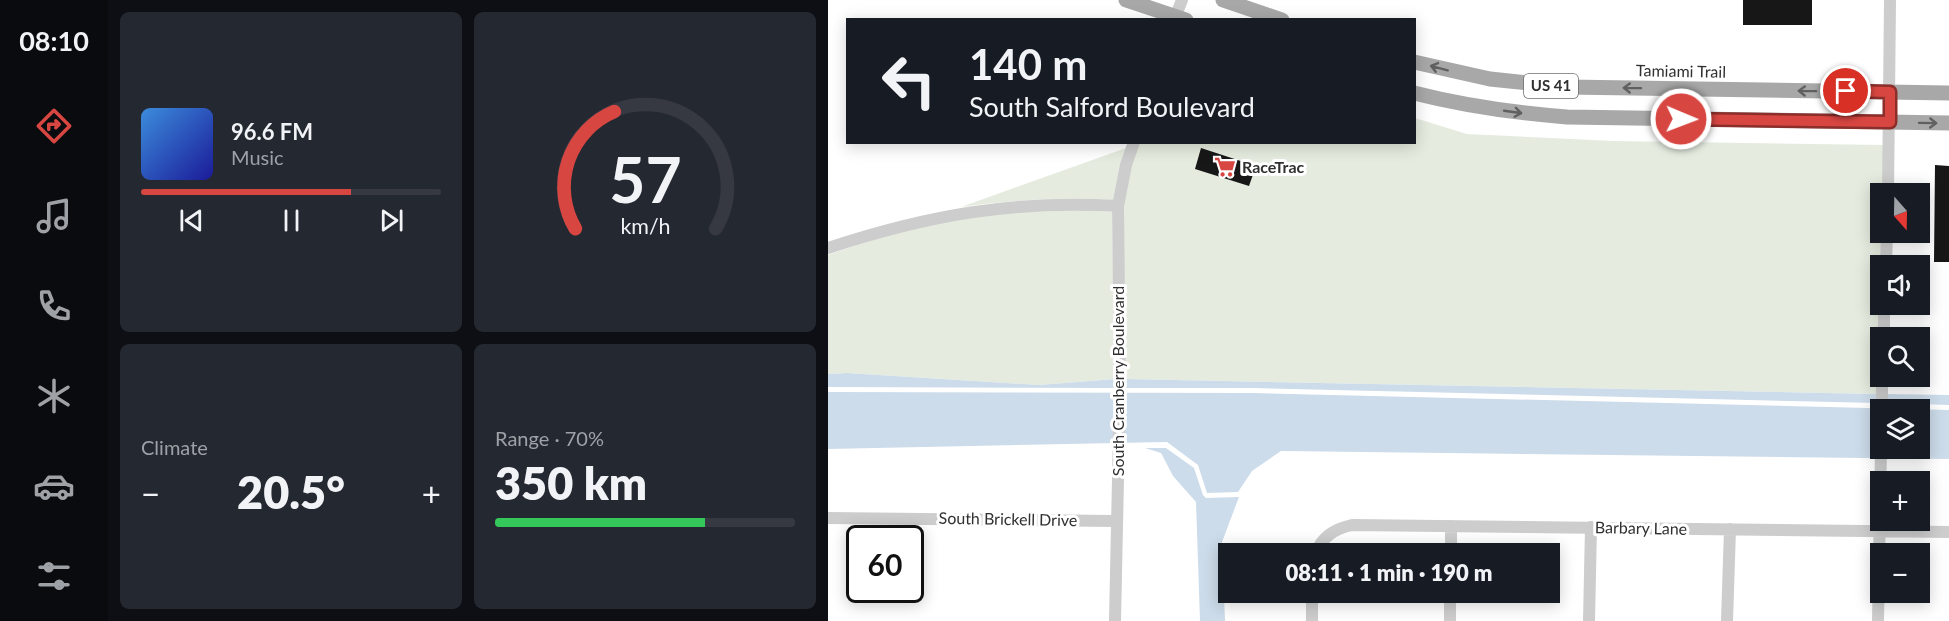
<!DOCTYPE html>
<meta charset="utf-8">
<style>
:root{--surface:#171b24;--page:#242831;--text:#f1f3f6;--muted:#9ea1a6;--line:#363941;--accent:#d84641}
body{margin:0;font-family:Lato,sans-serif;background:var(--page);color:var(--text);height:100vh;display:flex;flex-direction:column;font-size:22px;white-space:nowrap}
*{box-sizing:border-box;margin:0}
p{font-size:20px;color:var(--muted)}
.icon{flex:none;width:33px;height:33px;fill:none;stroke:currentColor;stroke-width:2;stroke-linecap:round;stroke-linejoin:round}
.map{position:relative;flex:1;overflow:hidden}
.panel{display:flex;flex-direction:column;gap:12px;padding:12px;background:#0d0f14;width:720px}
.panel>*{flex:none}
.banner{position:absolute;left:18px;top:18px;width:570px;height:126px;border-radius:0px;box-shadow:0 3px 15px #0003;background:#171b24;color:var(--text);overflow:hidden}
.needle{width:39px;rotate:160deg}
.fabs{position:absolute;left:1042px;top:183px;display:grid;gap:12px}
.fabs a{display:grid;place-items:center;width:60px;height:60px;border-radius:0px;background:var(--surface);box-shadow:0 3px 15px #0003;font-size:30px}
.speed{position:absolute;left:18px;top:525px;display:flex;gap:12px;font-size:30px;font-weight:700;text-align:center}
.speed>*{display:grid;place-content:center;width:78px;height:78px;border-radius:50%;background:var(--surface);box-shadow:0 3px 15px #0003;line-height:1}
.speed .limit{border:3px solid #111;border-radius:9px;background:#fff;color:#111}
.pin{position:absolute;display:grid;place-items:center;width:51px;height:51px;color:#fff;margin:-26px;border:3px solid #fff;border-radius:50%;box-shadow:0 2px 6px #0007}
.me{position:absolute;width:66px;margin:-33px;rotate:91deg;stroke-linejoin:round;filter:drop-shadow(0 0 4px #0008)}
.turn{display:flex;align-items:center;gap:21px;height:126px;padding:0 24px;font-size:27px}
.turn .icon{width:78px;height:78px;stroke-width:2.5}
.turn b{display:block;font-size:42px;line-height:51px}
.big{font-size:45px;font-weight:800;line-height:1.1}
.panel .tile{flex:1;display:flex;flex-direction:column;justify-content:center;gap:9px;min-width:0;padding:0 21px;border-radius:9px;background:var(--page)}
.panel .dial{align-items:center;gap:0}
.dial svg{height:156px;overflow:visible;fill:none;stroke:var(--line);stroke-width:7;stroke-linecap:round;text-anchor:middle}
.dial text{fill:var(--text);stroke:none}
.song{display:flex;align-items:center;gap:18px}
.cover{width:72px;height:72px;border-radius:9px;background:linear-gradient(135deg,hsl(210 70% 55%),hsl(240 70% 35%))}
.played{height:6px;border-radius:3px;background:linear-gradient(90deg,var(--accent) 70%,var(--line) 70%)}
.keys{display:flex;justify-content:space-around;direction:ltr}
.heat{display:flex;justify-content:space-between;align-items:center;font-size:33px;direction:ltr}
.charge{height:9px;border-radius:4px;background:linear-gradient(90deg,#34c759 70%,var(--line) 0)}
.panel .tiles{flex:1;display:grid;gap:12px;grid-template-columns:repeat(2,1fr)}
.trip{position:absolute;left:390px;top:543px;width:342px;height:60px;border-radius:0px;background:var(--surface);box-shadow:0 3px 15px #0003;font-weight:800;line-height:60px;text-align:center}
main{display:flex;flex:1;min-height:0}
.tabs{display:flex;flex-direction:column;width:108px;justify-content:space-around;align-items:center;background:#090b0e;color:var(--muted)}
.tabs .icon{width:42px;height:42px}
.tabs .active{color:var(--accent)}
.tabs b{font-size:27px;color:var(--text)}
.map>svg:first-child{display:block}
.green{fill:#e5ecdf}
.water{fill:#cddcea;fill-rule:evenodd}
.building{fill:#171717}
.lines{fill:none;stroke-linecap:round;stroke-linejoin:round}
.minor{stroke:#cdcdcd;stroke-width:12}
.major{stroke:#a8a8a8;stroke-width:15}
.oneway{stroke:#606060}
.route-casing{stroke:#8c2e2a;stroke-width:15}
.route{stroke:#d84641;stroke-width:10}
.labels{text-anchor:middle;stroke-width:6;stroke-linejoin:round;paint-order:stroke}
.shield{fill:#fff;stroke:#6e6e6e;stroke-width:1.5}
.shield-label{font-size:15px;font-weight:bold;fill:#303030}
.street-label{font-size:16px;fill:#303030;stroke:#fff}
.poi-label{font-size:16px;font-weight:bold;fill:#303030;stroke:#fff;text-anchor:start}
</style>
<main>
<nav class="tabs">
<b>08:10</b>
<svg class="icon active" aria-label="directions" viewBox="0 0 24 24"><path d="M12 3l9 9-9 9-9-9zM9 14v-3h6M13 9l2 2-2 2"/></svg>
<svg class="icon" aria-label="music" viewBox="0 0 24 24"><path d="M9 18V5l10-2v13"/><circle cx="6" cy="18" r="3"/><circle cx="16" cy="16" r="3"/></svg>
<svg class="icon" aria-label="phone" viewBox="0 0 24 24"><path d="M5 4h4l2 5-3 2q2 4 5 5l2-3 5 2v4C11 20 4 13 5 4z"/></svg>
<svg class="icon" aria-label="climate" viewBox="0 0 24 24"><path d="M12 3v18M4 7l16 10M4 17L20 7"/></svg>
<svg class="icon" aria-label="car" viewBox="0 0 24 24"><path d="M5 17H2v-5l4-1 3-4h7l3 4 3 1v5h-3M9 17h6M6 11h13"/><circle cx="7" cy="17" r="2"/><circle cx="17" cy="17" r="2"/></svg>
<svg class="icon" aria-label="filters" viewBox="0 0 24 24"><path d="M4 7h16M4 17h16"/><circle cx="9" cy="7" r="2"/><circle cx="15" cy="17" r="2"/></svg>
</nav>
<section class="panel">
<div class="tiles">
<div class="tile">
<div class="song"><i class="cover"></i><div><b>96.6 FM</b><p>Music</p></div></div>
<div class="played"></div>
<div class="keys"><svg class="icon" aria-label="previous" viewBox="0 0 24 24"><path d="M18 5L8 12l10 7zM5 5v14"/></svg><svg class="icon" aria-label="pause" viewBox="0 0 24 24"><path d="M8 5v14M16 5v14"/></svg><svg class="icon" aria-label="next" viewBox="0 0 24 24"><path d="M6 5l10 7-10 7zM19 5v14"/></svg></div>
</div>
<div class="tile dial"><svg viewBox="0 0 100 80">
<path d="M14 69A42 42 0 1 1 86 69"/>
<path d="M14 69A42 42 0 0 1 34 9" stroke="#d84641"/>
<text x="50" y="56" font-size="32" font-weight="700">57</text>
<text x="50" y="72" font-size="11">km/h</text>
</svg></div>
<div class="tile"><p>Climate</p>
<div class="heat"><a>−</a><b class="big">20.5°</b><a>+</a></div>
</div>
<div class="tile"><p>Range · 70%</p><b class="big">350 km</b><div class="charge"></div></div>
</div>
</section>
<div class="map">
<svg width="1121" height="621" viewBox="0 0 1121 621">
<rect width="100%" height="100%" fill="#fff"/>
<path class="green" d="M587 118 639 134 785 141 1056 145 1049 394 298 379 295 207 303 167 311 143 586 142Z
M298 148 285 200C234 197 184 200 133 207Z
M255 210 284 212 287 379 211 385 19 373 0 374V255C59 234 118 218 180 213 205 210 230 211 255 210Z"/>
<path class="water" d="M19 373 211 385 287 379V388L0 387V374Z
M298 379 1049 394 1048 403 426 388H298Z
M0 392 426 393 1121 410V459L453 451 424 471 410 492 379 493 370 465 339 442 0 449ZM1053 410H1092V448H1053Z
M1059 394 1121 395V405L1059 403Z
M317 448H338L366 468 375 495 378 498 411 497 394 542 397 621H372L368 502 345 476 333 453Z"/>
<path class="building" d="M915 0H984V25H915Z
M373 148 428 166 421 186 367 169Z
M1107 165 1121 166V262H1106Z"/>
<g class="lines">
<path class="minor" d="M346 20 354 0
M1060 194 1062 0
M0 248C100 215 185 200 290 206
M1058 266 1059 232
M1056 338V304
M1054 410V376
M0 518 288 521
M623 526V554
M487 554C494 537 506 529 524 525L1121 532
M287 621 292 384 290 206 298 165 306 142
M484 621V592
M622 621V592
M761 621 763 527
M899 621 902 529
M1050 621 1053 448"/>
<path class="major" d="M298 0 358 20
M395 0 454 20
M586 62 662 79 739 87 1121 93
M586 93C637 106 688 113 739 117L1121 123"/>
</g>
<defs><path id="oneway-shaft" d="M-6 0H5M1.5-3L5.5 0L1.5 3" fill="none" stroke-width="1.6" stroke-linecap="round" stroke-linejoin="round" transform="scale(1.5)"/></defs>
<g class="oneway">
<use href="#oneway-shaft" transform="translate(611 68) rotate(-165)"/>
<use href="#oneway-shaft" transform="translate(804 88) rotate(-179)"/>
<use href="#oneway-shaft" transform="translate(979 91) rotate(-179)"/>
<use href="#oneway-shaft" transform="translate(685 112) rotate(8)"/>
<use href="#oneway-shaft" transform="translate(1100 123) rotate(1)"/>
</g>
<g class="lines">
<defs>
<path id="route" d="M853 119 1062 122V92L1018 91"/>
</defs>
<use href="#route" class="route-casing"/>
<use href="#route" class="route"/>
</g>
<defs>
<symbol id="supermarket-bare" viewBox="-9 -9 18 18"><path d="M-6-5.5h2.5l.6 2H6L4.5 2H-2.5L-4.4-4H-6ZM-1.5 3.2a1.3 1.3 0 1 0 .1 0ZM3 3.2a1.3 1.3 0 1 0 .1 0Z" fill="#d84641" stroke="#fff" stroke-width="2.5" paint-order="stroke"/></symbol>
</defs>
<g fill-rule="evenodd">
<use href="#supermarket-bare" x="382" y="152" width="30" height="30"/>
</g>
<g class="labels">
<rect class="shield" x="696" y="74" width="54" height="24" rx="4.5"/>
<g class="shield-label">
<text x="723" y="91">US 41</text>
</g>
<g class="street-label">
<text transform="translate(853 71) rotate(1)" y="6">Tamiami Trail</text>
<text transform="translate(290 381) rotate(-90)" y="6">South Cranberry Boulevard</text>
<text transform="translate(180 519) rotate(1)" y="6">South Brickell Drive</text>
<text transform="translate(813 528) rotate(1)" y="6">Barbary Lane</text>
</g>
<g class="poi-label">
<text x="414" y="173">RaceTrac</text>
</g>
</g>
</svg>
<div class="fabs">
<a><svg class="needle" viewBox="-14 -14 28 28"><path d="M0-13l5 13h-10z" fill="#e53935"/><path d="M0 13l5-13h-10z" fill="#9ea1a6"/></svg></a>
<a><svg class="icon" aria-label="sound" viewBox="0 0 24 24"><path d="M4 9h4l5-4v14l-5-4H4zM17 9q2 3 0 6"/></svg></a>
<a><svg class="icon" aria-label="search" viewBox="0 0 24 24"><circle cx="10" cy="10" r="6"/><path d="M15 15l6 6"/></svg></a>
<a><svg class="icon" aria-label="layers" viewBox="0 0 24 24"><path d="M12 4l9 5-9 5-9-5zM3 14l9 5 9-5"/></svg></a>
<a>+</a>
<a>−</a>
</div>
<div class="speed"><div class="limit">60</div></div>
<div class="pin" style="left:1018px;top:91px;background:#d93025"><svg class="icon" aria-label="arrive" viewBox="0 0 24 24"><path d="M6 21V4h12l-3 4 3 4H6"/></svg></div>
<svg class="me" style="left:853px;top:119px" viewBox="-20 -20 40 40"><circle r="17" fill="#d84641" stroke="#fff" stroke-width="3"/><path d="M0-11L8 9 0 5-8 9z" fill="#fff"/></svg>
<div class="trip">08:11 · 1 min · 190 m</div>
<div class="banner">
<div class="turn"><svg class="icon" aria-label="left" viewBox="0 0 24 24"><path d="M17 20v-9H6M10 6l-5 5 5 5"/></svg><div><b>140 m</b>South Salford Boulevard</div></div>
</div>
</div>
</main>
